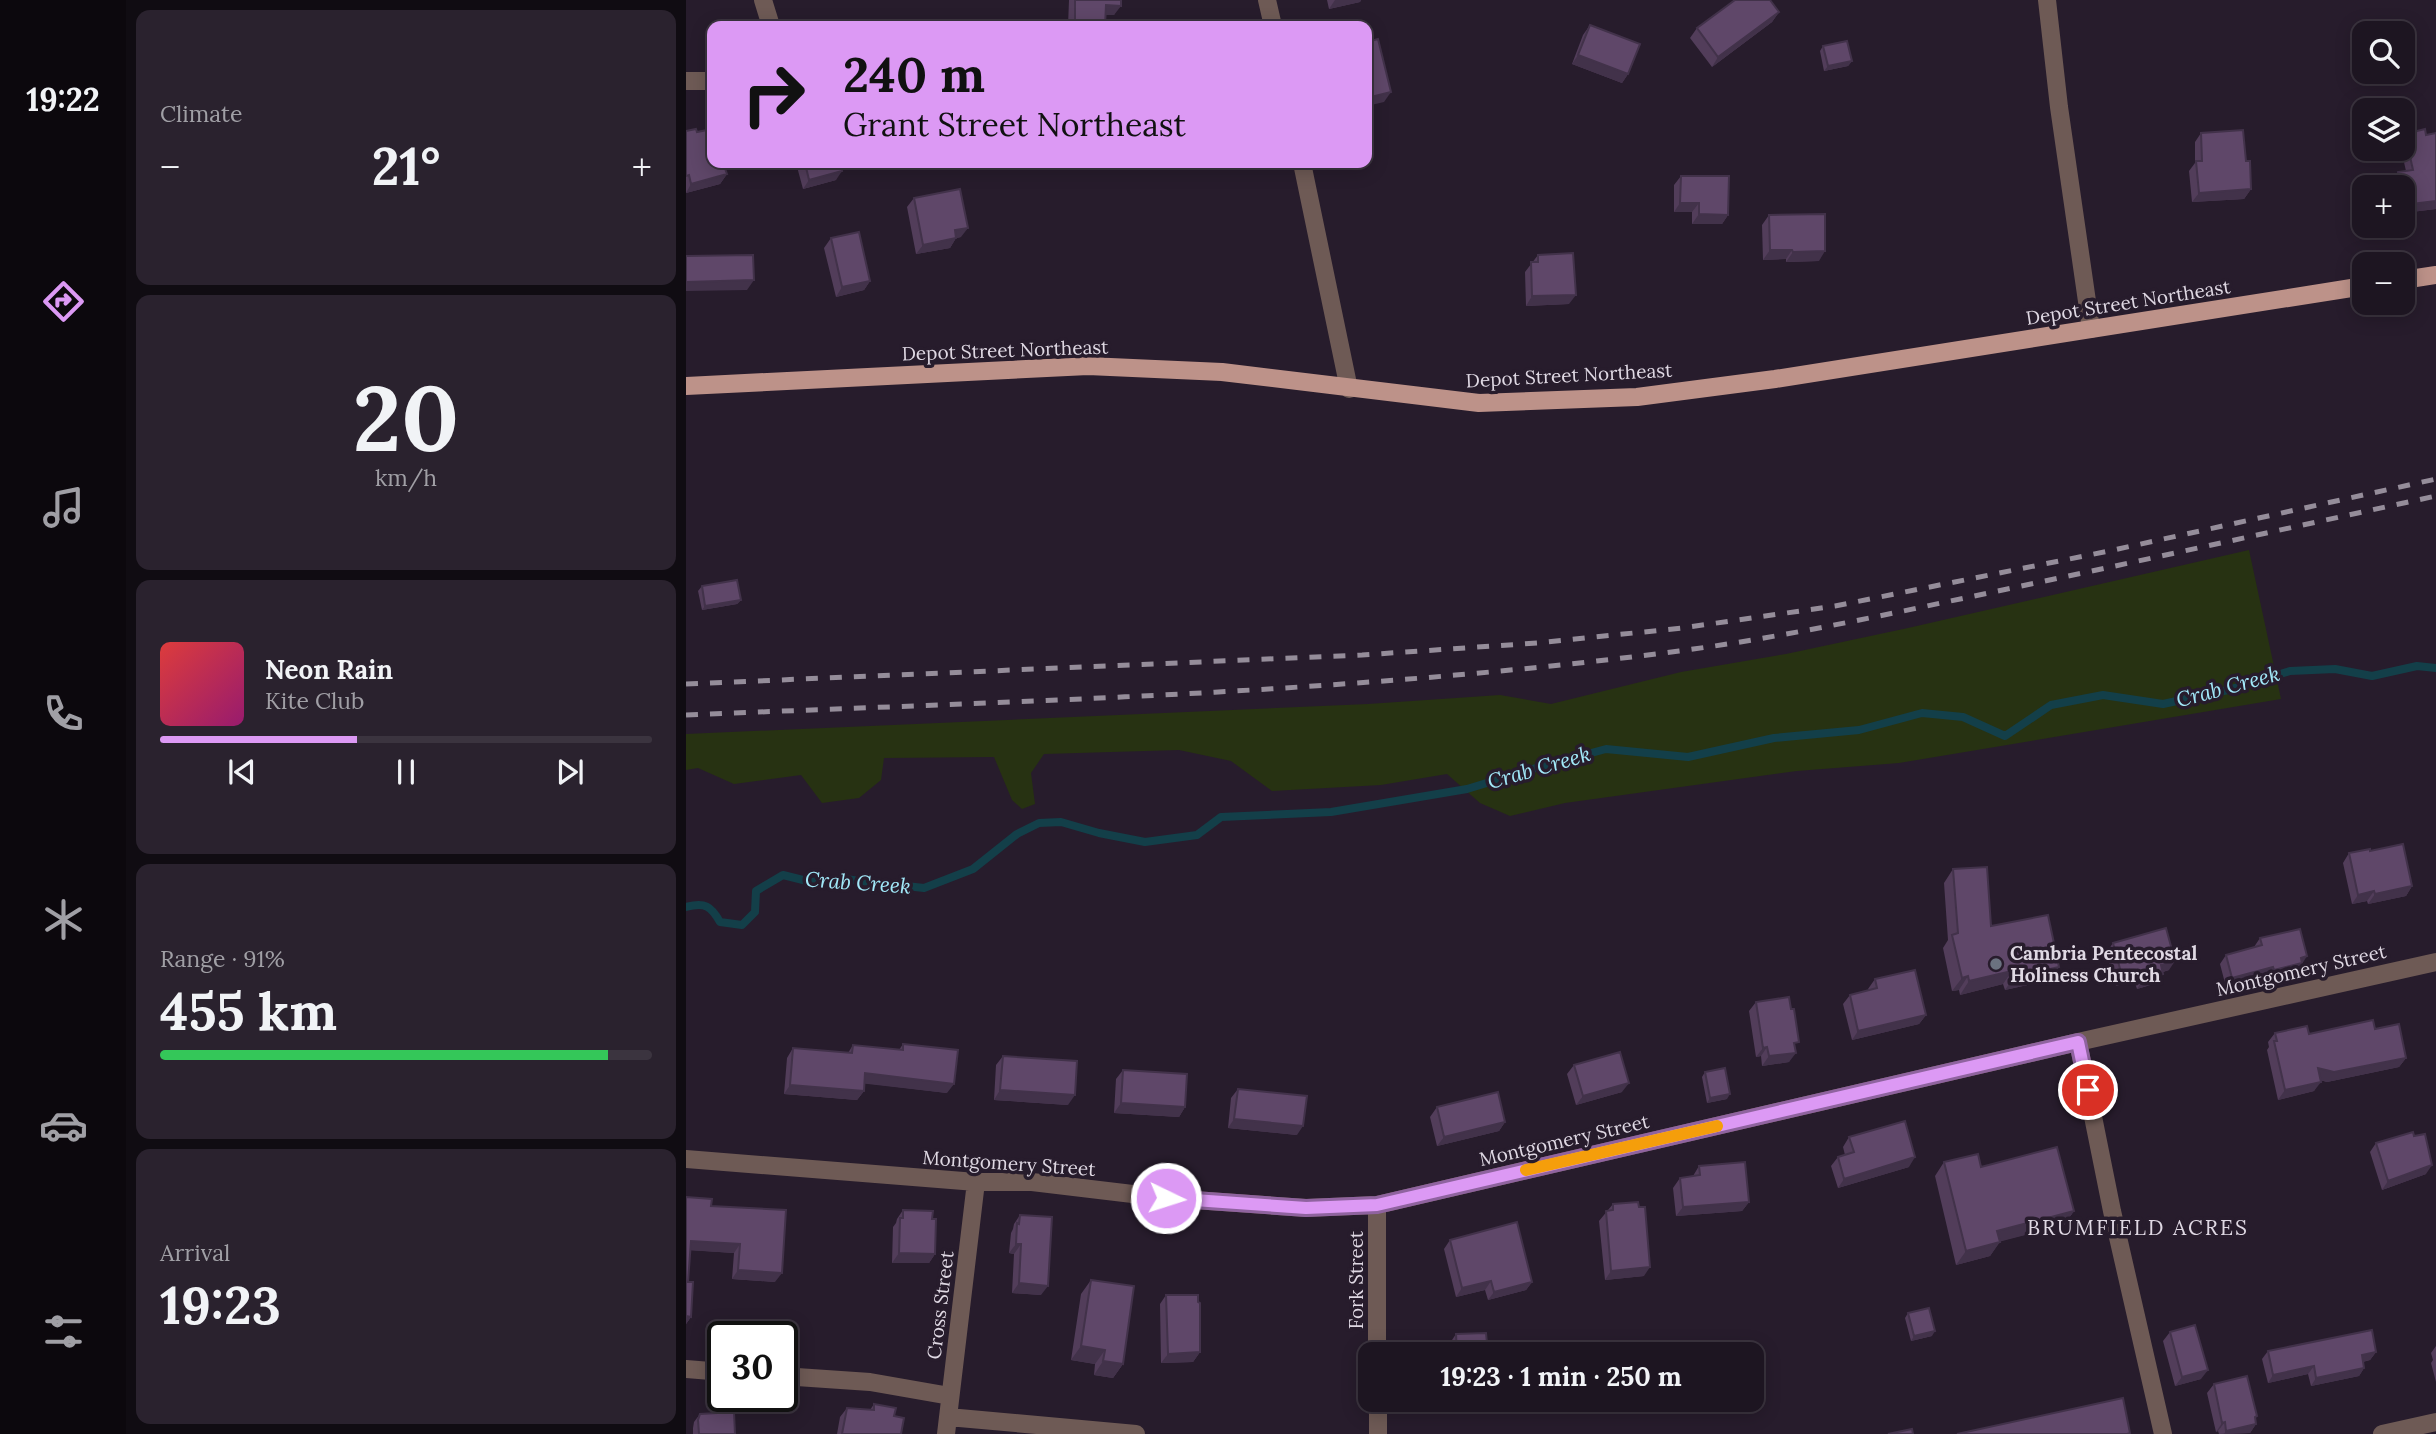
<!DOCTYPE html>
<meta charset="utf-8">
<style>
:root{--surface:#1d1521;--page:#2a222e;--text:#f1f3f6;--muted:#a09fa5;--line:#3b343f;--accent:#dc99f4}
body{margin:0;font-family:Lora,serif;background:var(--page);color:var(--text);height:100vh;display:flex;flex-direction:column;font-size:26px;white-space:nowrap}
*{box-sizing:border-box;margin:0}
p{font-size:23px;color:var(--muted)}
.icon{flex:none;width:38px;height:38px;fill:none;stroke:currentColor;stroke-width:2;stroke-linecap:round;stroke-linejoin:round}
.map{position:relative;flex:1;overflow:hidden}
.sheet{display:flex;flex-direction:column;gap:10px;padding:10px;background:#100c12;width:560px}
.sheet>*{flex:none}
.banner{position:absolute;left:21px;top:21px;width:665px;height:147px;border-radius:14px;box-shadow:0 4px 18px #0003,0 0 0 2px var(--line);background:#dc99f4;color:#111;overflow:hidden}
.buttons{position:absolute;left:1666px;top:21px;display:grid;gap:14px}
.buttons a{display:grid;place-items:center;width:63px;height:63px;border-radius:14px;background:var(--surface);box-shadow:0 4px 18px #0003,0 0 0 2px var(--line);font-size:35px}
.speed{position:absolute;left:21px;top:1321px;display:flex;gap:14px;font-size:35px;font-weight:700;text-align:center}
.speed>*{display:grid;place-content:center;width:91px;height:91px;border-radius:50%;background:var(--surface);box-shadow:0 4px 18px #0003,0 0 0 2px var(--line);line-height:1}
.speed .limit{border:4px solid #111;border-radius:10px;background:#fff;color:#111}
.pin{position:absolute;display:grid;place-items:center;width:60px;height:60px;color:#fff;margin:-30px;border:4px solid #fff;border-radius:50%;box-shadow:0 2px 7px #0007}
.me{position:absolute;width:77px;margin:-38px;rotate:94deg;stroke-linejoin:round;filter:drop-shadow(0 0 5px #0008)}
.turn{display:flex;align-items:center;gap:24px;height:147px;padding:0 21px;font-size:32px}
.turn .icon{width:91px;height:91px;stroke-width:2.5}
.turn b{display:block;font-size:49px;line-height:60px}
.big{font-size:52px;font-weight:700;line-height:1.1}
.sheet .tile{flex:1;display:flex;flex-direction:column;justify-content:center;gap:10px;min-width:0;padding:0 24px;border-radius:14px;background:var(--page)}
.sheet .dial{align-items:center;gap:0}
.dial b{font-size:91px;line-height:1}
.song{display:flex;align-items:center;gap:21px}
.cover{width:84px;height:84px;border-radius:10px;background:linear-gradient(135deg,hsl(0 70% 55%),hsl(320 70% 35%))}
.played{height:7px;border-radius:4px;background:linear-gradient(90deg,var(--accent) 40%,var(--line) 40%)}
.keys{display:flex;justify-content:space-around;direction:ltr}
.heat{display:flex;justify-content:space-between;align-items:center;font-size:38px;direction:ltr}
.charge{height:10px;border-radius:5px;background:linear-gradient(90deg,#34c759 91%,var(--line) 0)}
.trip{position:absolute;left:672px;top:1342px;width:406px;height:70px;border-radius:14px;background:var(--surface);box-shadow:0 4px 18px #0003,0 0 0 2px var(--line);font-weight:700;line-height:70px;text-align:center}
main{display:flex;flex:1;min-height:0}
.dock{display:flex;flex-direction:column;width:126px;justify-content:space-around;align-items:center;background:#0c080d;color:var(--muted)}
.dock .icon{width:49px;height:49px}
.dock .selected{color:var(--accent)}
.dock b{font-size:32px;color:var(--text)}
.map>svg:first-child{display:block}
.green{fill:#273212}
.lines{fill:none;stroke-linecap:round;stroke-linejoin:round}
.stream{stroke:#133f49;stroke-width:8}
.minor{stroke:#6e5a55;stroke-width:18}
.major{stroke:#bd9289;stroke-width:18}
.rail{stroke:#958d9a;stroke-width:5;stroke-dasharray:12 12;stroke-linecap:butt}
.wall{fill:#523d5a}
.shaded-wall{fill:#42324a}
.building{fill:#5f4769;stroke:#42324a;stroke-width:2}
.route-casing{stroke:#8f639f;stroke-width:18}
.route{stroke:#dc99f4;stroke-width:12}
.slow{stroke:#f59e0b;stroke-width:12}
.worship-dot{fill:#6b7280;stroke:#271c2c;stroke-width:2.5}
.labels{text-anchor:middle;stroke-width:7;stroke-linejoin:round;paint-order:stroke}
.street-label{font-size:19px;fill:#dfd8e3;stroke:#271c2c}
.poi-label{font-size:19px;font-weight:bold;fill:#dfd8e3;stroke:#271c2c;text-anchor:start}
.water-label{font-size:21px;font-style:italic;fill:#a2e9f9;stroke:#271c2c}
.neighbourhood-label{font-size:21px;letter-spacing:2px;fill:#dfd8e3;stroke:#271c2c}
</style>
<main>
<nav class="dock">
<b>19:22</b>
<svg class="icon selected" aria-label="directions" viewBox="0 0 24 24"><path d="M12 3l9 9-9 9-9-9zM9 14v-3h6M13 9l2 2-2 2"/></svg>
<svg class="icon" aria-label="music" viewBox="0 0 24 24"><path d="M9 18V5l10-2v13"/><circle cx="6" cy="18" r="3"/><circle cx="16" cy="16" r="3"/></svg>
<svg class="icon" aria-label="phone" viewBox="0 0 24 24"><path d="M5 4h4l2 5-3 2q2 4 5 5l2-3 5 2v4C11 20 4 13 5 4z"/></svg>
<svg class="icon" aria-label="climate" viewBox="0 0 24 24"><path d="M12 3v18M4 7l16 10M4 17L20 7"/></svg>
<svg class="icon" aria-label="car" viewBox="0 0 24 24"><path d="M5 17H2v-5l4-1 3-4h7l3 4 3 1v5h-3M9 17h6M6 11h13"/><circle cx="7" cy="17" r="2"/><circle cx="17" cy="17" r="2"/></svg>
<svg class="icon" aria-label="filters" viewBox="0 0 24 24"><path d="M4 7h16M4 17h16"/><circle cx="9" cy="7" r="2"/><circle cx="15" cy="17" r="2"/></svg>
</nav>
<section class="sheet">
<div class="tile"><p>Climate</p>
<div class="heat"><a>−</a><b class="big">21°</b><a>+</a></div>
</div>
<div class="tile dial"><b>20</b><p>km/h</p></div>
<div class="tile">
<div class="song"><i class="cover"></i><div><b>Neon Rain</b><p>Kite Club</p></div></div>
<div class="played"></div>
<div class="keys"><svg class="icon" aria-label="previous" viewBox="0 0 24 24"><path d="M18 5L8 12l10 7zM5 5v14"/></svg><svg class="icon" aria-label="pause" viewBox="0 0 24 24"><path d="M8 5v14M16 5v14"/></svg><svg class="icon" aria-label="next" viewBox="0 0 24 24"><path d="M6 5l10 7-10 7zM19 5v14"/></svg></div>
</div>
<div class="tile"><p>Range · 91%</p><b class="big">455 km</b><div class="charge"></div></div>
<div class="tile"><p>Arrival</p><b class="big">19:23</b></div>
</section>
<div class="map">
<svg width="1750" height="1434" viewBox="0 0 1750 1434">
<rect width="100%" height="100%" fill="#271c2c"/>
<path class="green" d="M1563 550 1595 699 1213 763 1111 771 879 803 824 816 794 803 761 774 695 785 586 791 545 761 493 750 358 754 345 773 349 804 336 809 326 800 308 757 198 758 195 780 173 798 136 803 115 775 48 784 12 768 0 770V734L682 704 814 695 865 704 995 672 1100 654 1222 628Z"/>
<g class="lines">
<path class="stream" d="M0 907C19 902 25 906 34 922L56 925 69 912 70 891 97 875 125 882 158 879 238 888 287 869 331 834 353 823 375 822 413 833 459 842 511 835 535 817 645 812 781 789 850 768 920 749 1002 757 1088 738 1173 730 1236 713 1277 717 1319 736 1365 705 1417 695 1477 704 1542 690 1604 671 1649 669 1686 676 1731 666 1750 668"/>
<path class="minor" d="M77 0 85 26
M581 0 587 26
M1361 0 1373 107 1405 329
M0 81H26
M616 163 663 389
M1392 1042 1426 1211 1477 1434
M0 1159 290 1182H346L480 1198 620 1208 691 1205 1392 1042 1750 962
M691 1205V1354
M0 1369 37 1372
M96 1376 184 1382 264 1396
M692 1400V1434
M262 1417 450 1434
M260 1434 290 1182
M1696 1434 1750 1422"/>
<path class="major" d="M1717 280 1750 275
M0 386 402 366 536 372 793 403 951 397 1089 379 1678 286"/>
<path class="rail" d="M0 684 676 655 851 643 996 628 1149 606 1423 551 1750 479
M0 715C331 701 664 694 993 651 1099 637 1203 614 1307 592 1455 561 1602 528 1750 496"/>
</g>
<path class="wall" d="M383 0H435L428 15H419V26H382Z
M641 0H675L674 2 643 9Z
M1093 12 1086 22 1026 67 1004 38 1011 28Z
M904 25 942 74 936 83 886 64 897 35Z
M1137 46 1166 61 1162 66 1138 71 1134 51Z
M0 131 11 132 41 174 34 184 0 193Z
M1515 133 1565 189 1558 199 1506 202 1503 171 1509 163V142Z
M1750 133V209L1717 213V187H1707L1706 180 1712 172 1720 171 1715 149H1717V138L1719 134 1740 135Z
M110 163H154L150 180 117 189Z
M995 176 1042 215 1036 224H1006V212H988V185Z
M228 198 275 237 270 238 264 248 230 254 221 207Z
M1083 215 1133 261 1100 262V259L1077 260 1076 225Z
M145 238 184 281 178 290 150 297 138 248Z
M852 255 883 304 840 306 839 272Z
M16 586 55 600 51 604 16 610 12 591Z
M1684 851 1726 886 1720 896 1682 904 1681 901 1666 904 1657 863 1663 853Z
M1267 869 1305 926 1373 967 1364 980 1319 990 1317 984 1274 995 1273 990 1266 991 1257 948 1262 940 1258 883Z
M1574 938 1616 962 1611 972 1582 978 1581 975 1540 987 1534 964 1540 955 1568 947Z
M1427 943 1483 970 1477 972 1471 983 1451 989 1448 980 1430 986 1420 953Z
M1189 979 1240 1015 1233 1024 1166 1040 1157 1004 1164 995 1183 990 1182 989Z
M1070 1002 1109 1047 1103 1062 1076 1066 1075 1056 1070 1057 1063 1011Z
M1689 1029 1720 1058 1713 1067 1641 1082 1634 1080 1628 1091 1592 1100 1581 1050 1583 1047 1582 1042 1589 1033 1623 1034Z
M217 1044 261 1093 178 1083V1091L171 1100 98 1094 101 1058 107 1048 162 1053 167 1045 213 1050Z
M317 1056 382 1105 308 1100 310 1065Z
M888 1065 936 1092 890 1105 881 1074Z
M437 1070 499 1107 493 1117 428 1113 430 1079Z
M1019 1072 1041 1099 1021 1103 1016 1077Z
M552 1089 611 1135 542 1128 545 1098Z
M751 1107 819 1122 813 1131 751 1146 744 1117Z
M1163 1137 1223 1167 1152 1188 1145 1166 1152 1157 1159 1155 1157 1147Z
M1690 1143 1740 1174 1696 1190 1684 1152Z
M1258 1162 1295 1167 1388 1211 1378 1225 1314 1241 1304 1256 1270 1265 1249 1176Z
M1013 1166 1063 1202 1056 1211 990 1216 987 1188 994 1178 1007 1176Z
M0 1197 25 1206 89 1282 46 1279 48 1253 4 1250 2 1282 5 1317 0 1324Z
M927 1204 958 1276 919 1280 913 1221Z
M217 1210 246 1219 249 1254 243 1263H206L207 1227 210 1223 211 1219Z
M334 1215 355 1295 326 1293 328 1254 323 1253 325 1233 327 1229 328 1224Z
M764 1240 846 1282 840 1290 802 1300 799 1290 770 1297 758 1249Z
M405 1280 437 1364 427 1378 408 1375 409 1364 385 1360 395 1294Z
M480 1295 512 1302 514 1352 507 1362 475 1363 474 1304Z
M1222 1313 1246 1336 1225 1341 1219 1318Z
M1484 1332 1515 1379 1489 1386 1477 1341Z
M770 1334 801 1343 810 1354H764V1343Z
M881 1345 914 1354H878V1350Z
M1750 1346V1382L1745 1363 1747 1360 1745 1353Z
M1582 1351 1690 1352 1684 1360 1677 1362 1678 1368 1673 1376 1625 1386 1622 1374 1582 1383 1576 1359Z
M1528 1384 1571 1416 1569 1419 1570 1424 1564 1433 1533 1434 1532 1431 1530 1432 1521 1393Z
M767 1400H803V1402L797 1411 767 1413Z
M188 1404 208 1416 215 1434H151L154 1417 161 1408 184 1410Z
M14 1414 49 1434H7V1428L8 1422Z"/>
<path class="shaded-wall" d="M649 0H675L674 2 643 9Z
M420 5 435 6 428 15H413Z
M1093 12 1086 22 1026 67 1032 57Z
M892 55 942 74 936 83 886 64Z
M1166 61 1162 66 1138 71 1142 66Z
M705 92 698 102 681 106V98Z
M156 171 150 180 117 189 123 180Z
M41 174 34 184 0 193 5 184Z
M1565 189 1558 199 1506 202 1513 193Z
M1750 201V209L1717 213V205Z
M994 203H1013L1006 212H988Z
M1013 214 1042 215 1036 224H1006Z
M282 228 275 237 262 240 269 230Z
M270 238 264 248 230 254 237 245Z
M1084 250H1106L1100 259 1077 260Z
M1139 251 1133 261 1100 262 1107 252Z
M68 280 61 290 0 291V282Z
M184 281 178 290 150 297 156 287Z
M890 295 883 304 840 306 846 296Z
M55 600 51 604 16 610 19 606Z
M1726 886 1720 896 1682 904 1689 894Z
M1688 891 1681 901 1666 904 1672 895Z
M1621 956 1611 972 1582 978 1588 970Z
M1489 961 1483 970 1468 974 1475 965Z
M1373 967 1364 980 1319 990 1328 977Z
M1587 967 1581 975 1540 987 1546 978Z
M1326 971 1317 984 1274 995 1283 981Z
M1455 971 1448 980 1430 986 1436 976Z
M1477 974 1471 983 1451 989 1457 979Z
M1282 976 1273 990 1266 991 1276 978Z
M1240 1015 1233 1024 1166 1040 1172 1031Z
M1081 1047 1075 1056 1070 1057 1077 1048Z
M1110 1053 1103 1062 1076 1066 1083 1056Z
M1720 1058 1713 1067 1641 1082 1625 1077 1632 1068Z
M179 1073 268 1084 261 1093 173 1083Z
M1635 1082 1628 1091 1592 1100 1599 1090Z
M943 1083 936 1092 890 1105 897 1096Z
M104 1085 178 1091 171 1100 98 1094Z
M314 1090 389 1095 382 1105 308 1100Z
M1044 1094 1041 1099 1021 1103 1024 1098Z
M435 1103 499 1107 493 1117 428 1113Z
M548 1119 617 1126 611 1135 542 1128Z
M819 1122 813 1131 751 1146 758 1137Z
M1229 1157 1223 1167 1152 1188 1158 1179Z
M1746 1165 1740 1174 1696 1190 1702 1181Z
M1063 1202 1056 1211 990 1216 997 1207Z
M1388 1211 1378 1225 1301 1245 1311 1231Z
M5 1241 54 1244 48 1253 0 1250Z
M1314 1242 1304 1256 1270 1265 1280 1251Z
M330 1244H335L328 1254 323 1253Z
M213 1253 249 1254 243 1263H206Z
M964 1267 958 1276 919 1280 925 1271Z
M52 1270 96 1273 89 1282 46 1279Z
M805 1281 799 1290 770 1297 776 1288Z
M846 1282 840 1290 802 1300 808 1292Z
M333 1283 362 1286 355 1295 326 1293Z
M0 1316 5 1317 0 1324Z
M1249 1331 1246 1336 1225 1341 1228 1336Z
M395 1346 419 1350 409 1364 385 1360Z
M514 1352 507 1362 475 1363 482 1354Z
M1690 1352 1684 1360 1670 1363 1676 1355Z
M417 1361 437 1364 427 1378 408 1375Z
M1628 1366 1622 1374 1582 1383 1587 1375Z
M1678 1368 1673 1376 1625 1386 1630 1378Z
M1522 1370 1515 1379 1489 1386 1496 1377Z
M803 1402 797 1411 767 1413 774 1404Z
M1571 1416 1564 1425 1570 1424 1564 1433 1538 1434 1540 1431Z
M1539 1422 1532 1431 1530 1432 1536 1423Z"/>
<path class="building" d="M389 0H435V6L420 5 419 26 389 25Z
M1049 0H1084L1093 12 1032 57 1011 28Z
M904 25 954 44 942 74 892 55Z
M692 39 705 92 681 98V42Z
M1161 41 1166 61 1142 66 1137 46Z
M10 129 11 132 26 129V163H37L41 174 5 184 3 175 0 176V131Z
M1739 129 1740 135 1750 133V201L1717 205V187H1714L1712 172 1727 170 1719 134Z
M1557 130 1560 161H1564L1565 189 1513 193 1510 161H1516L1515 133Z
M119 163H154L156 171 123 180Z
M995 176H1043L1042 215 1013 214V203H994Z
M274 189 282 228 269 230 270 238 237 245 228 198Z
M1139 214V251L1107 252 1106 250H1084L1083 215Z
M173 232 184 281 156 287 145 238Z
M887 253 890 295 846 296 845 262H852V255Z
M67 255 68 280 0 282V256Z
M51 580 55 600 19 606 16 586Z
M1717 844 1726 886 1689 894 1688 891 1672 895 1663 853 1684 849V851Z
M1301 867 1305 926 1362 915 1373 967 1328 977 1326 971 1283 981 1282 976 1276 978 1266 935 1272 933 1267 869Z
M1480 928 1489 961 1475 965 1477 974 1457 979 1455 971 1436 976 1427 943Z
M1614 929 1621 956 1615 958 1616 963 1588 970 1587 967 1546 978 1540 955 1576 945 1574 938Z
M1229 970 1240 1015 1172 1031 1164 995 1191 988 1189 979Z
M1103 997 1105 1009H1108L1113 1042 1108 1043 1110 1053 1083 1056 1081 1047 1077 1048 1070 1002Z
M1687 1020 1689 1029 1713 1024 1720 1058 1648 1072 1632 1068 1635 1082 1599 1090 1588 1041H1591L1589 1033 1621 1026 1623 1034Z
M217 1044 272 1050 268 1084 179 1073 178 1091 104 1085 107 1048 166 1053 167 1045 217 1050Z
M934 1052 943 1083 897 1096 888 1065Z
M317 1056 391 1061 389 1095 314 1090Z
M1039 1068 1044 1094 1024 1098 1019 1072Z
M437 1070 501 1074 499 1107 435 1103Z
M552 1089 621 1096 617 1126 548 1119Z
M812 1092 819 1122 758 1137 751 1107Z
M1219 1121 1229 1157 1158 1179 1152 1157 1168 1152 1163 1137Z
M1727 1132 1728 1136 1739 1134 1746 1165 1702 1181 1690 1143Z
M1371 1147 1388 1211 1311 1231 1314 1242 1280 1251 1258 1162 1292 1154 1295 1167Z
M1059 1162 1063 1202 997 1207 994 1178 1014 1175 1013 1166Z
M0 1197 26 1199 25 1206 100 1210 96 1273 52 1270 54 1244 5 1241 2 1282H7L5 1317 0 1316Z
M952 1202 953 1207H959L964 1267 925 1271 920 1211 927 1210V1204Z
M217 1210 247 1211 246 1219H250L249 1254 213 1253 214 1218H217Z
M334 1215 366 1217 362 1286 333 1283 335 1244H330L331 1223 333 1224Z
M831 1222 846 1282 808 1292 805 1281 776 1288 764 1240Z
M405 1280 448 1286 437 1364 417 1361 419 1350 395 1346Z
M480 1295H512V1302L514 1303V1352L482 1354Z
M1243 1308 1249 1331 1228 1336 1222 1313Z
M1509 1325 1522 1370 1496 1377 1484 1332Z
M1686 1330 1690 1352 1676 1355 1678 1368 1630 1378 1628 1366 1587 1375 1582 1351Z
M800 1333 801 1343 809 1342 810 1354H771L770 1334Z
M911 1344 914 1354H882L881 1345Z
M1561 1376 1571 1416 1569 1417 1570 1424 1540 1431 1539 1422 1536 1423 1528 1384Z
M1437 1398 1444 1433 1441 1434H1271Z
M773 1400H803V1402L774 1404Z
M188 1404 210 1408 208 1416 218 1418 215 1434H156L161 1408 188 1410Z
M48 1412 49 1434H13L12 1420 14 1414Z
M1226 1429 1227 1434H1202Z"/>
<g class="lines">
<defs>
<path id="route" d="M480 1198 620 1208 691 1205 1392 1042 1402 1090"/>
</defs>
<use href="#route" class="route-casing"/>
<use href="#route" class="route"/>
<path class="slow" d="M840 1170 1031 1126"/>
</g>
<circle class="worship-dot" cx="1310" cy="964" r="7"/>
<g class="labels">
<g class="street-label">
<text transform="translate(1442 302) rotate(-9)" y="7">Depot Street Northeast</text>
<text transform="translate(319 350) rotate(-2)" y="7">Depot Street Northeast</text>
<text transform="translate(883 375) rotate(-3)" y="7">Depot Street Northeast</text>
<text transform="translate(1615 970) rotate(-13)" y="7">Montgomery Street</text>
<text transform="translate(878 1140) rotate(-13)" y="7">Montgomery Street</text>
<text transform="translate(323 1163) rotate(4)" y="7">Montgomery Street</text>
<text transform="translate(670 1280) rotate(-90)" y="7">Fork Street</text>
<text transform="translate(254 1305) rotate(-83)" y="7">Cross Street</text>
</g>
<g class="poi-label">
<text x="1324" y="960">Cambria Pentecostal<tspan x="1324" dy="22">Holiness Church</tspan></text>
</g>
<g class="water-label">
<text transform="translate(1542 687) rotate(-15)" y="7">Crab Creek</text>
<text transform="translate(853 768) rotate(-16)" y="7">Crab Creek</text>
<text transform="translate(172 883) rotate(4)" y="7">Crab Creek</text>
</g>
<g class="neighbourhood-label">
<text x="1452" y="1235">BRUMFIELD ACRES</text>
</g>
</g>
</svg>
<div class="buttons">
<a><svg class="icon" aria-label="search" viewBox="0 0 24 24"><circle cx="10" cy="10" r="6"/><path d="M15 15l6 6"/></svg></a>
<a><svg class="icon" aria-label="layers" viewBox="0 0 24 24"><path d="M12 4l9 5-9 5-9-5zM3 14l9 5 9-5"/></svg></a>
<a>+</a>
<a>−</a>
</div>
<div class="speed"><div class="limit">30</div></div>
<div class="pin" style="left:1402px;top:1090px;background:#d93025"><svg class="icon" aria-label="arrive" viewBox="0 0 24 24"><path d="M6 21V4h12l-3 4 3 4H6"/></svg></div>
<svg class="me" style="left:480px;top:1198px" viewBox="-20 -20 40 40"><circle r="17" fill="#dc99f4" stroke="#fff" stroke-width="3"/><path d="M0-11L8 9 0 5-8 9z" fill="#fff"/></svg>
<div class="trip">19:23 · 1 min · 250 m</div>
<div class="banner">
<div class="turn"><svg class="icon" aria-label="right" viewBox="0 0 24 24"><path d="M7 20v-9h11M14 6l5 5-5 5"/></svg><div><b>240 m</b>Grant Street Northeast</div></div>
</div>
</div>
</main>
